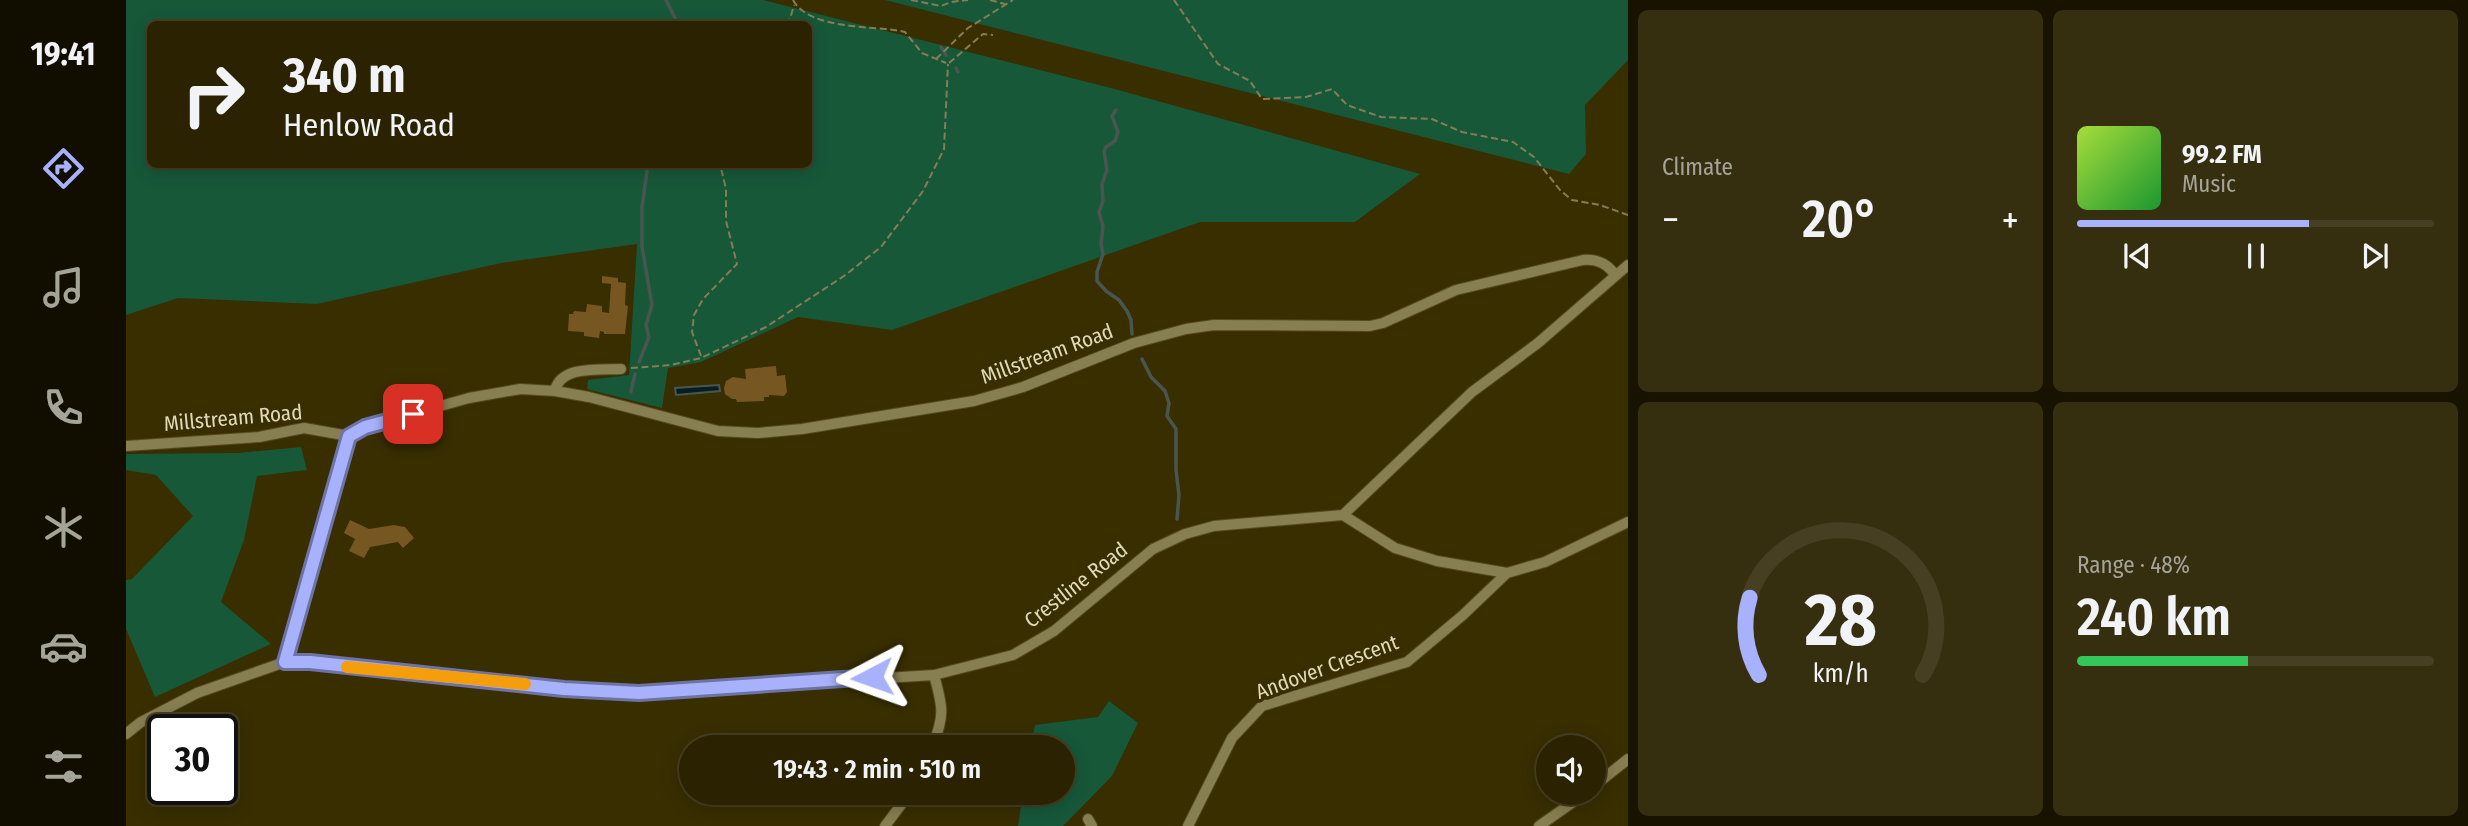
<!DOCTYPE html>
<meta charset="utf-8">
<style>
:root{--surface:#2a2200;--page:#362f0f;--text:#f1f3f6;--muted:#a5a499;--line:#463f22;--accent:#a7b1fc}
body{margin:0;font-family:"Fira Sans Condensed",sans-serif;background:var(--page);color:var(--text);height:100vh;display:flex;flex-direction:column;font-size:26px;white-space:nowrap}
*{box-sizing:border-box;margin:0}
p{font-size:23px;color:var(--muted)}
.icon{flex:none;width:38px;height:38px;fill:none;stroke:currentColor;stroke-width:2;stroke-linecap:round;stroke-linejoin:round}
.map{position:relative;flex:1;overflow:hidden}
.details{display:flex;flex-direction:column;gap:10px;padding:10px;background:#171300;width:840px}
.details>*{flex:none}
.guide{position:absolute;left:21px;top:21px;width:665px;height:147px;border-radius:10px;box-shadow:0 4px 18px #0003,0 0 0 2px var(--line);background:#2a2200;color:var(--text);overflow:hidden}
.fabs{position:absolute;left:1410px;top:735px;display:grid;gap:14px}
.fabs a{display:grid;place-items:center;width:70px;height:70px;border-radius:50%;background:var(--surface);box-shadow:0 4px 18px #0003,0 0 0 2px var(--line);font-size:35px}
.speed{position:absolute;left:21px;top:714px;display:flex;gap:14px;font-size:35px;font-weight:700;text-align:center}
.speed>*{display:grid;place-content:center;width:91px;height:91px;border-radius:50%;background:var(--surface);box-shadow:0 4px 18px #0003,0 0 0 2px var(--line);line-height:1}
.speed .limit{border:4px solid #111;border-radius:10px;background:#fff;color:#111}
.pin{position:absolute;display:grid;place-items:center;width:60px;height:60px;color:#fff;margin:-30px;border-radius:14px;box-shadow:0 4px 10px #0006}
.me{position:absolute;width:77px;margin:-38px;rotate:266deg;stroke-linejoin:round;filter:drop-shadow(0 0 5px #0008)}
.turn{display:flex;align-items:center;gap:24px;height:147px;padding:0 21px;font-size:32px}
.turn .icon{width:91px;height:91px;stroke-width:2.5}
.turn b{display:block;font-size:49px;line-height:60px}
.big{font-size:52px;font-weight:600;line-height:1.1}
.details .widget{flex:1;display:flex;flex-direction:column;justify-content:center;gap:10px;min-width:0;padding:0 24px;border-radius:10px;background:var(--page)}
.details .dial{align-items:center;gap:0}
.dial svg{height:182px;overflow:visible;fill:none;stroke:var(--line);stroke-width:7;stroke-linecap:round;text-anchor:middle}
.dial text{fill:var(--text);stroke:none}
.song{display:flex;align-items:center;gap:21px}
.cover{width:84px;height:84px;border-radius:10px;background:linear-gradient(135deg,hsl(80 70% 55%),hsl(130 70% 35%))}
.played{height:7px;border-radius:4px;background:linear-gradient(90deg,var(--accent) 65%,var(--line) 65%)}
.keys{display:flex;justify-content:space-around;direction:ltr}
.heat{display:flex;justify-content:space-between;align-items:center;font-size:38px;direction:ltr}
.charge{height:10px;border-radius:5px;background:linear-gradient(90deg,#34c759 48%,var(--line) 0)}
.details .tiles{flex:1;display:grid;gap:10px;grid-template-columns:repeat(2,1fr)}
.trip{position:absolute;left:553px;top:735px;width:396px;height:70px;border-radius:35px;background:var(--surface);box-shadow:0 4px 18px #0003,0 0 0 2px var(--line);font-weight:600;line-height:70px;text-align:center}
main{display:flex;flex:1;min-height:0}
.dock{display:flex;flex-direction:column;width:126px;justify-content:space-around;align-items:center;background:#110e00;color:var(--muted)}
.dock .icon{width:49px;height:49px}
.dock .on{color:var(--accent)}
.dock b{font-size:32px;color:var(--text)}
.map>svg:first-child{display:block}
.green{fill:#175839;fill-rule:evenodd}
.water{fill:#081d22;stroke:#495650;stroke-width:2}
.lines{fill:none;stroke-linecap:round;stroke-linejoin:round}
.stream{stroke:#495650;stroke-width:3.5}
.building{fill:#775721}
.minor-casing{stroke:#534a1e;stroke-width:12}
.path{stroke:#857d56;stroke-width:2;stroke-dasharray:7 3.5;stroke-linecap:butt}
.minor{stroke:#877e51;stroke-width:10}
.route-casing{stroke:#6d73a4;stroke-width:18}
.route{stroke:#a7b1fc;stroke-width:12}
.slow{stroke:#f59e0b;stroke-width:12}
.labels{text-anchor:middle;stroke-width:7;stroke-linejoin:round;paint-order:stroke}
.street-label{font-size:21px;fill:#e0dabb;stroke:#382e00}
</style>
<main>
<nav class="dock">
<b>19:41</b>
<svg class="icon on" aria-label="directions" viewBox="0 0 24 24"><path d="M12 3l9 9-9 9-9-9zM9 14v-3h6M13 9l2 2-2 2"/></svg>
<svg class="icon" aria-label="music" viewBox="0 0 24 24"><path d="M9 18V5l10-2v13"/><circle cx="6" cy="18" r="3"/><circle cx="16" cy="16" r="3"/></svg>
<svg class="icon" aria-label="phone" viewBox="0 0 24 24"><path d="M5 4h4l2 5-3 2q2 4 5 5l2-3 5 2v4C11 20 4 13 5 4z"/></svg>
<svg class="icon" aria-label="climate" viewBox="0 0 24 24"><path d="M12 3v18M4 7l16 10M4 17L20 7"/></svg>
<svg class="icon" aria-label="car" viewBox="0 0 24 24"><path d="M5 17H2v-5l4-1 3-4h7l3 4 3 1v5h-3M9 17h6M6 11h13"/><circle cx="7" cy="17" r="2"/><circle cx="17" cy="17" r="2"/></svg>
<svg class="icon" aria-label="filters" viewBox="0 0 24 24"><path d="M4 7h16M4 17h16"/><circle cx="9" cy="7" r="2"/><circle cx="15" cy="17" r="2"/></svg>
</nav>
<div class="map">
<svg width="1502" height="826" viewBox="0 0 1502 826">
<rect width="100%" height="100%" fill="#382e00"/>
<path class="green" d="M0 0H637L985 88 1294 174 1229 222H1074L766 330 672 317 575 362 542 368 536 408 461 389 462 380 503 375 511 244 375 263 191 304 52 298 0 315ZM24 24H682V164H24Z
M759 0H1502V60L1459 105 1460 154 1443 174Z
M175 447 181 470 131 476 118 540 95 602 145 644 29 697 0 629V580L6 579 67 516 30 475 0 470V454L112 453Z
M983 701 1012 723 986 776 937 826H892L897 793H936V747H905L909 725 972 717Z"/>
<path class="water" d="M593 385 594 391 550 395 549 388Z"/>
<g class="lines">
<path class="stream" d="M540 0 552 24
M815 47 820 55
M830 68 832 72
M990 110 986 116 992 132 989 141 980 147 978 151 981 170 976 184 977 201 973 212 977 226 975 244 977 254 971 272V281L980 291 993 300 1001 311 1005 320 1006 334
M1016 359 1025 377 1039 391 1043 403 1041 416 1050 429V470L1053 495 1051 519
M513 362 523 337 520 325 526 305 516 247V207L522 164
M505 392 509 374"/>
</g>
<path class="building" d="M476 276 492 278V282L500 283 499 305 502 306 499 334H478V332L474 331 473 338 458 336V332L442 331 443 314H447L448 311 460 312 461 304 476 306V312L483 313 485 284 476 283Z
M650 366 651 376 659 375 661 392 658 396 643 395V397H638V401L611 402 610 399H606L599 394 598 388 600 381 607 377 620 379 619 369Z
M224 520 243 529 268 525 279 527 288 538 277 548 272 542 244 547 238 558 223 551 229 539 218 533Z"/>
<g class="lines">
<defs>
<path id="minor" d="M429 391C434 365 475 370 495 369
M0 446 133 437 178 428 223 436 239 427 343 398 394 389 429 391 463 397 592 431 632 433 676 429 848 401 897 387 1008 343 1060 329 1088 325 1244 326 1257 323 1330 290 1457 260C1471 259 1481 263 1489 275
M1217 515 1346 392 1412 343 1502 265
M159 662 223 436
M0 734 15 722 71 693 159 662H184L438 689 513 693 808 675 887 655 928 631 1027 549 1059 534 1088 526 1217 515 1269 548 1311 561 1381 573
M806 747C819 716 817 707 808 675
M1468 786 1502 759
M962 819 966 826
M759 826 784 793
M1062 826 1106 738 1136 706 1281 662 1337 615 1381 573 1419 562 1502 522
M1413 826 1460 793"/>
</defs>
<use href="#minor" class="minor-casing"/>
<path class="path" d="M667 0C684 31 750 25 779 32L796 53 820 63
M785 0 815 6 825 2 842 0
M864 0 879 4
M1048 0 1092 64 1124 81 1136 99 1180 97 1206 89 1221 105 1255 117 1306 119 1336 132 1387 142 1408 157 1434 190 1446 200 1474 205 1502 215
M659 24 664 19 668 5
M810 59 842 28 887 0
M823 63 857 34 867 35
M575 356 566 332 568 315 577 299 611 264 600 221V189L594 164
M505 368 545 365 575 358 640 327 718 276 755 247 797 191 818 149 822 64"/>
<use href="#minor" class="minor"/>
</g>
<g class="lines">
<defs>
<path id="route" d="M287 414 239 427 223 436 159 662H184L438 689 513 693 746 677"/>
</defs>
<use href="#route" class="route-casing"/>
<use href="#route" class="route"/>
<path class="slow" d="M221 667 399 684"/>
</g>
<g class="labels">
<g class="street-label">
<text transform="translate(921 354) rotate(-20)" y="7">Millstream Road</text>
<text transform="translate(107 418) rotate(-5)" y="7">Millstream Road</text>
<text transform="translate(950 585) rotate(-38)" y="7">Crestline Road</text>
<text transform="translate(1201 667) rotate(-20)" y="7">Andover Crescent</text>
</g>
</g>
</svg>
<div class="fabs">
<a><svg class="icon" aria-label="sound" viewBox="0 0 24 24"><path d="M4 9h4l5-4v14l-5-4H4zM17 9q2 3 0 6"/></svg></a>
</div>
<div class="speed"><div class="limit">30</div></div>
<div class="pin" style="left:287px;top:414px;background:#d93025"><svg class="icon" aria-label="arrive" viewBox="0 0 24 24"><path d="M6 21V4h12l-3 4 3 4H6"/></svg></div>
<svg class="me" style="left:746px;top:677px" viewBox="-20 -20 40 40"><path d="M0-17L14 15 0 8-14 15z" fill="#a7b1fc" stroke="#fff" stroke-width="4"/></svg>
<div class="trip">19:43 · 2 min · 510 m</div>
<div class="guide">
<div class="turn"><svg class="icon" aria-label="right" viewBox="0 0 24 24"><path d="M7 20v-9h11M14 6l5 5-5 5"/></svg><div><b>340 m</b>Henlow Road</div></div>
</div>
</div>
<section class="details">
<div class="tiles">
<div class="widget"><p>Climate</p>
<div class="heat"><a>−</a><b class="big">20°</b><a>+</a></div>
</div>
<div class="widget">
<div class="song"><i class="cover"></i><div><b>99.2 FM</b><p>Music</p></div></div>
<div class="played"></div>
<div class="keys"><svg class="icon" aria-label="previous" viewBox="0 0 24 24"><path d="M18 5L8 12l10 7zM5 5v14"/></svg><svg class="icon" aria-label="pause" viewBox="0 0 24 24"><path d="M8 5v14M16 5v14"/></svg><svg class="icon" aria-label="next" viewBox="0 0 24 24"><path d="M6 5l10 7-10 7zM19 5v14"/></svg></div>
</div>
<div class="widget dial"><svg viewBox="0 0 100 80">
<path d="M14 69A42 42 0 1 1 86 69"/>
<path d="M14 69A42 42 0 0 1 10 35" stroke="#a7b1fc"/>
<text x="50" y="56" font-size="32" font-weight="700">28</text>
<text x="50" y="72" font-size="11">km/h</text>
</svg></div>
<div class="widget"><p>Range · 48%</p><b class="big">240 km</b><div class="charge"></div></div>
</div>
</section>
</main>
